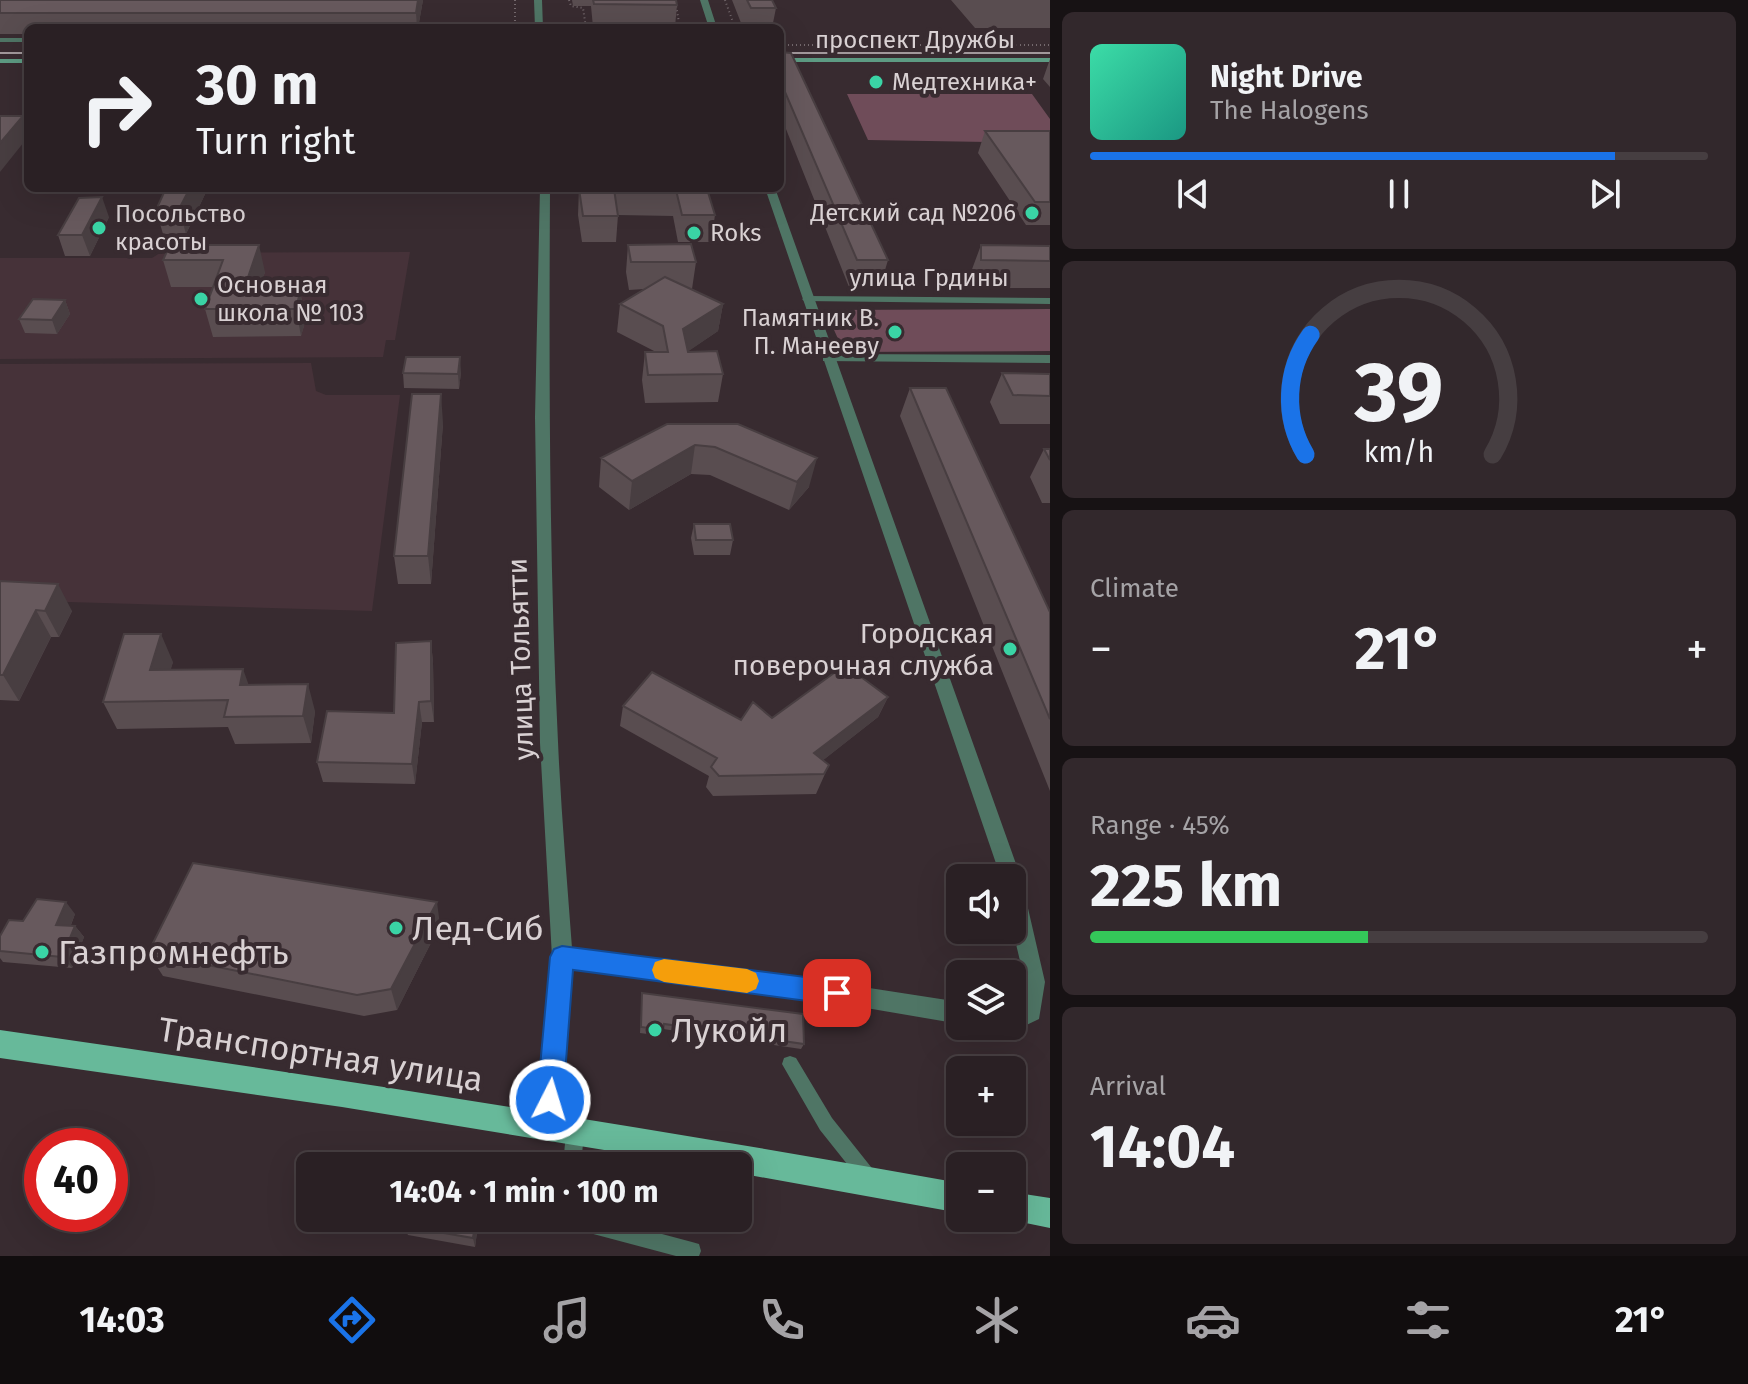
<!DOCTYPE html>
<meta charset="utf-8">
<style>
:root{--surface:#2a2024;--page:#32282c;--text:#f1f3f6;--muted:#a5a3a6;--line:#463e41;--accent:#1a73e8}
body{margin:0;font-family:"Fira Sans",sans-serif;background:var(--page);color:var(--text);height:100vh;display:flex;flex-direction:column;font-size:30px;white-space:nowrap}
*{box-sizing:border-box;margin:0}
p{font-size:26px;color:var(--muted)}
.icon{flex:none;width:44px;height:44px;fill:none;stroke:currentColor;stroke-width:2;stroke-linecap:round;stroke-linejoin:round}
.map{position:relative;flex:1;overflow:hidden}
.panel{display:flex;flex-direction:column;gap:12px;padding:12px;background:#171214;width:698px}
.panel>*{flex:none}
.banner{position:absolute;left:24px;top:24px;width:760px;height:168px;border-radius:12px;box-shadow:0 8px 32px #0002,0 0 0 2px var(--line);background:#2a2024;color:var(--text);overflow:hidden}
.buttons{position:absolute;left:946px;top:864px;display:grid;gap:16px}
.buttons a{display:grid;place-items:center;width:80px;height:80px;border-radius:12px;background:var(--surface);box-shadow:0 8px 32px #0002,0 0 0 2px var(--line);font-size:40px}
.speed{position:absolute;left:24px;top:1128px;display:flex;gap:16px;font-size:40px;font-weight:700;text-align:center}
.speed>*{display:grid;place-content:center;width:104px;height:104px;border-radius:50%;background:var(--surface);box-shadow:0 8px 32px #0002,0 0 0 2px var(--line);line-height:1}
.speed .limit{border:12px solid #d22;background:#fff;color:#111}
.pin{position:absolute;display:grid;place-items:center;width:68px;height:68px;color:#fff;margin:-34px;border-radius:16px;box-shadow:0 4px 12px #0006}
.me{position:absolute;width:88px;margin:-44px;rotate:5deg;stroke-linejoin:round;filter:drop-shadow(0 0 6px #0008)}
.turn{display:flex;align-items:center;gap:28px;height:168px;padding:0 40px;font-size:36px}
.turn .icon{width:104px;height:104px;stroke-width:2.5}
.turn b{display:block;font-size:56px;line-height:68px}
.big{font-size:60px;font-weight:700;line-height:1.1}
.panel .widget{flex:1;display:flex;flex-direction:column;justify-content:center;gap:12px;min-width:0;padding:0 28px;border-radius:12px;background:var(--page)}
.panel .dial{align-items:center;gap:0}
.dial svg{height:208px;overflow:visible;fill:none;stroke:var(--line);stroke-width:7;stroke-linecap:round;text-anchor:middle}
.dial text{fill:var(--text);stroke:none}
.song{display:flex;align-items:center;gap:24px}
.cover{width:96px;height:96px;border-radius:12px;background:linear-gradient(135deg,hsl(160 70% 55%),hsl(170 70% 35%))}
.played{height:8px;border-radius:4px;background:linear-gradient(90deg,var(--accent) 85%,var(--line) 85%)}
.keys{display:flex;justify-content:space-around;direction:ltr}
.heat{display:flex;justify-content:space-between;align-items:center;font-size:44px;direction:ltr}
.charge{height:12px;border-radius:6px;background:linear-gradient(90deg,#34c759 45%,var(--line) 0)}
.trip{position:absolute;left:296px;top:1152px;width:456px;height:80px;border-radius:12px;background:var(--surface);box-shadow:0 8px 32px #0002,0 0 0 2px var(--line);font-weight:700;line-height:80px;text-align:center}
.tab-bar{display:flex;height:128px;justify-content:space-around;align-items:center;background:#110d0e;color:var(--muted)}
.tab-bar .icon{width:56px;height:56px}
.tab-bar .current{color:var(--accent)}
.tab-bar b{font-size:36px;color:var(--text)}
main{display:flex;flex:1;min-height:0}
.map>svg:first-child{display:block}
.built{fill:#463239}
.green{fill:#6f4c59}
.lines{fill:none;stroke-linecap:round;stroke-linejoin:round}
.path{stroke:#74696d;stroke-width:2;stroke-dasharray:1 3;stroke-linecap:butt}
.service{fill:#4f7565;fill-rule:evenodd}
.minor{fill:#4f7565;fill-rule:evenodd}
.tertiary{fill:#4f7565;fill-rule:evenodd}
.secondary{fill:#5d9b83;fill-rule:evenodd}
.primary{fill:#67b99a;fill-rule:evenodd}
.tram{stroke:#a2999c;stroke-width:2}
.wall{fill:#594d50}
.shaded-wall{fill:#483e41}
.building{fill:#67595d;stroke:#483e41;stroke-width:2}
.route{fill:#1a73e8;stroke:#114b97;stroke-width:2}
.slow{fill:#f59e0b}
.poi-dot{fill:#3ad4a5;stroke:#382b30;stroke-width:3}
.labels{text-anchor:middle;stroke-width:8;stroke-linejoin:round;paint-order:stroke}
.far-street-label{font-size:24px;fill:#d9d1d3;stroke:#382b30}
.far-poi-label{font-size:24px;fill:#d9d1d3;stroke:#382b30;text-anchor:start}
.poi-label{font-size:28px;fill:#d9d1d3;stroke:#382b30;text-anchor:end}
.street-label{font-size:28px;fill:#d9d1d3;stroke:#382b30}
.near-poi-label{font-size:34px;fill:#d9d1d3;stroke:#382b30;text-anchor:start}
.near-street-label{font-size:34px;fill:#d9d1d3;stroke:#382b30}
</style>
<main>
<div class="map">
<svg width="1050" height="1256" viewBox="0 0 1050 1256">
<rect width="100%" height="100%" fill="#382b30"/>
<path class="built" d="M410 252 395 340H386L383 357 0 359V258H152L160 253Z
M311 363 316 391 326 395H400L372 611 0 600V364Z"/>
<path class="green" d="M847 94H1032L1050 119V143L868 140Z
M1050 309V351L844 352 825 310Z"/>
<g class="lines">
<path class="path" d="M515 0V28
M569 0 571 6 583 8 586 28H603
M725 0 735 28
M657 28H680L675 0
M780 45H1050"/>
<path class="service" d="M790 1056 796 1058 832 1118 875 1172 878 1178 875 1184 869 1187 863 1184 820 1130 782 1064 784 1058Z
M575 1123 581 1126 584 1132 581 1166H563L566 1132 569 1126Z
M558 1218H602L692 1242 699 1244 701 1251 699 1256H676L567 1227 561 1224Z"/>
<path class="minor" d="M0 38H28V42H0Z
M808 296 1050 298V304L804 301 802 299Z
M827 354 1050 355V363L823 361V355Z"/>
<path class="tertiary" d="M534 0H542L543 28H535Z
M700 0H708L717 28H709Z
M540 188H550C549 373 549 557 558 742 561 811 567 879 572 948L837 983 960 1002V1024L837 1003 571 968 559 1128 556 1136 548 1139 540 1136 537 1128 552 957 540 743 538 613 535 417Z
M765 188H775L1021 878 1045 982 1039 1019 1012 1032 1003 1026H1012V1009L1021 1005 1025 982 1012 927V878H1001Z"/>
<path class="secondary" d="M780 58H1050V62H780Z
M0 59H28V63H0Z"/>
<path class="primary" d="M0 1030C321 1076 641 1126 960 1183V1213L738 1173V1166H702L342 1107 0 1058Z
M1012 1192 1050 1198V1228L1002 1218H1012Z"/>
<path class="tram" d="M0 53H28
M780 53H1050"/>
</g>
<path class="wall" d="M0 0H423L418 28H28V34H0Z
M572 0H676L677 5 675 27H593L591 6H573Z
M732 0H772L776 8 772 28H743Z
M951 0H1050V28H975Z
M780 52 888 260 880 287H849L780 114Z
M1050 59V87L1043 79Z
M985 131H1050V225H1026L978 153Z
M208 188 186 234H163L156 210Z
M398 188H425V193H399Z
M692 188 715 215 711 242H678L673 216 618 215 616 242H582L578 215 579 189Z
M109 217 90 256H65L58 235Z
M170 245 265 272 258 292H300L306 319 301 336 213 337 205 309 213 287H171L163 260Z
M628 245 696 262 692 289 723 304 718 331 688 351 723 374 718 402 645 403 642 380 645 352H656L617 332 620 304 644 289 629 290 626 272Z
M981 245 1050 246V288H971V272Z
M65 300 70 314 57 334 25 333 19 319Z
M461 372 459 389 404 388 403 373Z
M1002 373 1050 374V424H1000L990 402Z
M910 388 1050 612V791L900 416Z
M443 423 431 584H398L394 556Z
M667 424 809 487 789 510 710 475 691 474 629 510 599 487 601 458Z
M1044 449H1050V503H1042L1030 477Z
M694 524 733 540 730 555H694L691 538Z
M0 581 72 611 59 637H51L19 701 0 700Z
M431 641 433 663 434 722H422L415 784 323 782 317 762 394 713Z
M173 662 170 670 249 685 315 711 311 743 235 744 228 727 117 729 103 702Z
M888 697 878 717 823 760 829 765 816 794 713 796 706 787 709 776 620 726 623 706 741 720 772 718Z
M75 914 71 925 75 926 84 937 72 968 3 962 0 958V936L23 921Z
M440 925 397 1010 364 1016 163 976 148 953Z
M642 993 804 1044 801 1049 663 1029 662 1036 640 1033Z
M479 1218 475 1247 408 1235 403 1226Z"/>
<path class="shaded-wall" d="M418 0H423L418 28H417L416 13Z
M23 116 28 130V137L0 172V143Z
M190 188H208L186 234 179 209Z
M102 197 109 217 90 256 82 235Z
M259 245 265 272 253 309 243 292Z
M300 292 306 319 301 336 296 309Z
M65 300 70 314 57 334 52 320Z
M723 304 718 331 680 357 683 329Z
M460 357 461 372 459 389 458 374Z
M441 394 443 423 431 584 428 556Z
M695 445 691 474 629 510 632 481Z
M817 458 809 487 789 510 797 482Z
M58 584 72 611 59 637 45 611Z
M36 610 51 637 19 701 3 675Z
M161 634 173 662 163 698 150 670Z
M431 641 433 663 434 722 431 701Z
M243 669 253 697 240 685Z
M308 684 315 711 311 743 303 716Z
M888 697 878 717 807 773 814 753Z
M419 702 422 722 415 784 412 764Z
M66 902 75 914 66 937 56 925Z
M437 902 440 925 397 1010 391 989Z
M75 926 84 937 72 968 62 957Z
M476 1218H479L475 1247 473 1238Z"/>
<path class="building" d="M0 0H418L416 13H0Z
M593 0H676L677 5 594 4Z
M747 0H772L776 8H751Z
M780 52 791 53 888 260H857L782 85 780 78Z
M0 116H23L0 143Z
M985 131H1050V202H1035Z
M166 188H190L179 209 156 210Z
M692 188 707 189 715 215H682L676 190 614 189 618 216H583L579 189Z
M102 197 82 235H58L79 198Z
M691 244 696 262H631L628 245Z
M170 245H259L243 292H300L296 309H205L223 260H163Z
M981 245 1050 246V261L981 260Z
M665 277 723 304 683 329 688 352 717 351 723 374 648 375 645 352H668L663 326 620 304Z
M33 299 65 300 52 320 19 319Z
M406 357H460L458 374 403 373Z
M1002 373 1050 374V396L1013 395Z
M910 388H946L1050 612V719Z
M412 394H441L428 556H394Z
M667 424H738L817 458 797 482 715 447 695 445 632 481 601 458Z
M1044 449H1050V460Z
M694 524H730L733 540H696Z
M0 581 58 584 45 611 36 610 3 675H0Z
M124 634H161L150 670 243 669 240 685 308 684 303 716 224 717 228 700 103 702Z
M431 641V701L419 702 412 764 317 762 327 711 394 713 396 643Z
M845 665 888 697 814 753 829 765 824 774 719 776 711 767 717 758 623 706 652 672 741 720 753 702 772 718Z
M193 863 437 902 391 989 357 995 148 953Z
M37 899 66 902 56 925 75 926 62 957 0 951V936L9 920 23 921Z
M642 993 803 1014 804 1044 664 1024 663 1030 641 1027Z
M417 1159 461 1166H415Z
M405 1218H476L473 1238 403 1226Z"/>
<path class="route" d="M562 946 837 981 846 984 849 993 846 1001 837 1005 573 970 563 1100 559 1109 550 1113 541 1109 537 1100 550 957 554 949Z"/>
<path class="slow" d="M664 959 747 969 756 973 759 981 756 989 747 993 664 982 655 978 652 970 655 962Z"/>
<g class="poi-dot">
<circle cx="876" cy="82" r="8"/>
<circle cx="1032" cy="213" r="8"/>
<circle cx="99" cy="228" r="8"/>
<circle cx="694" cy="233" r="8"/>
<circle cx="201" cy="299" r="8"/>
<circle cx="895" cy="332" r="8"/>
<circle cx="1010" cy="649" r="8"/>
<circle cx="396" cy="928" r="8"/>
<circle cx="42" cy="952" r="8"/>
<circle cx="655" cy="1030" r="8"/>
</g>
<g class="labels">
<g class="far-street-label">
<text x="915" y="48">проспект Дружбы</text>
<text x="929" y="286">улица Грдины</text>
</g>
<g class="far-poi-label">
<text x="892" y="90">Медтехника+</text>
<text x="1016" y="221" text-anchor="end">Детский сад №206</text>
<text x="115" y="222">Посольство<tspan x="115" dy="28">красоты</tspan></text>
<text x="710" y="241">Roks</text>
<text x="217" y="293">Основная<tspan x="217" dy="28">школа № 103</tspan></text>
<text x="879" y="326" text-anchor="end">Памятник В.<tspan x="879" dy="28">П. Манееву</tspan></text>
</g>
<g class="poi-label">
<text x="994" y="643">Городская<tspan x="994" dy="32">поверочная служба</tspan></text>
</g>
<g class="street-label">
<text transform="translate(520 659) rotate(-92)" y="10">улица Тольятти</text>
</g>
<g class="near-poi-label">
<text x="412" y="940">Лед-Сиб</text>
<text x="58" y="964">Газпромнефть</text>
<text x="671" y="1042">Лукойл</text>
</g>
<g class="near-street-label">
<text transform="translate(321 1054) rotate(9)" y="12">Транспортная улица</text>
</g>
</g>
</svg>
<div class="buttons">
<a><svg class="icon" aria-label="sound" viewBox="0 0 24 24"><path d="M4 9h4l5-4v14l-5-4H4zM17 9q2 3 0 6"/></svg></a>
<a><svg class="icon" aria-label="layers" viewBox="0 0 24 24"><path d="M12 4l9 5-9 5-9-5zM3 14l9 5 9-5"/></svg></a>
<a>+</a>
<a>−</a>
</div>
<div class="speed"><div class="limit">40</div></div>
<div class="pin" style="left:837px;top:993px;background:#d93025"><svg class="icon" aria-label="arrive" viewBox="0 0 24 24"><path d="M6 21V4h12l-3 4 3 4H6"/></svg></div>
<svg class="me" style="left:550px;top:1100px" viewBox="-20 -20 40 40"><circle r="17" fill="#1a73e8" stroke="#fff" stroke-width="3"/><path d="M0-11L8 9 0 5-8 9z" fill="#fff"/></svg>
<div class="trip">14:04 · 1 min · 100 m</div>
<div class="banner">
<div class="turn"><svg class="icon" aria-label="right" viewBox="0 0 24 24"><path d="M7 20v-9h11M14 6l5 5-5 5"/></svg><div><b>30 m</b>Turn right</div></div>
</div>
</div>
<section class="panel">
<div class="widget">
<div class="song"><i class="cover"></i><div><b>Night Drive</b><p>The Halogens</p></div></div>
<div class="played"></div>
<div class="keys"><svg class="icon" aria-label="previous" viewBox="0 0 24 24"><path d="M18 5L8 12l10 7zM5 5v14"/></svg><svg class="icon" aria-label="pause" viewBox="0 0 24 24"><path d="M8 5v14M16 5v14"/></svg><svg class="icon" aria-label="next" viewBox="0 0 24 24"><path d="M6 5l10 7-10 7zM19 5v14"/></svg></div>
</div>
<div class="widget dial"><svg viewBox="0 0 100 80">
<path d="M14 69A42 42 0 1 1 86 69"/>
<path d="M14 69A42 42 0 0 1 16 23" stroke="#1a73e8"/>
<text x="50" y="56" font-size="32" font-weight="700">39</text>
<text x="50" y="72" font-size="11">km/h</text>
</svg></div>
<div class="widget"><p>Climate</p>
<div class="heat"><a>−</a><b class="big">21°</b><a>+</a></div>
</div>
<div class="widget"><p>Range · 45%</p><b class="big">225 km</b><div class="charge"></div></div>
<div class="widget"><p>Arrival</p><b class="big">14:04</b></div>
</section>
</main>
<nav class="tab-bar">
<b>14:03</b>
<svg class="icon current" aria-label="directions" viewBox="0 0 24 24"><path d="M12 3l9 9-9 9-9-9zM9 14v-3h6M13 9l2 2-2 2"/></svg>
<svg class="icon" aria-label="music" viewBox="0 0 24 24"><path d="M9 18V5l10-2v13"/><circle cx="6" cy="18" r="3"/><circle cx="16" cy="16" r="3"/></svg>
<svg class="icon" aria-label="phone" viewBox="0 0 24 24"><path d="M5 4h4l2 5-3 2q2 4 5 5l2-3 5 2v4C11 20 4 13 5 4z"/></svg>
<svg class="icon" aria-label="climate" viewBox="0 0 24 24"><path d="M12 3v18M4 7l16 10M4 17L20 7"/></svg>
<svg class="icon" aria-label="car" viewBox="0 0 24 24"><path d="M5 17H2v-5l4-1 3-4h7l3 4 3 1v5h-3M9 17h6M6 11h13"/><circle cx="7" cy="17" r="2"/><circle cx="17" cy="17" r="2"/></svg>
<svg class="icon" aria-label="filters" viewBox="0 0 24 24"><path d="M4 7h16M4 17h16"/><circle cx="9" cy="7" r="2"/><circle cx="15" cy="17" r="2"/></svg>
<b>21°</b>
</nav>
